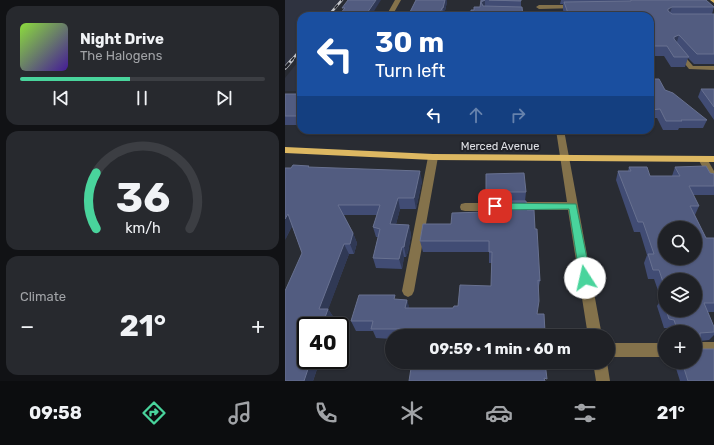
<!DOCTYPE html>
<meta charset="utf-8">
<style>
:root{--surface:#1f2126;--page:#27292e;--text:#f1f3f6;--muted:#a1a3a7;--line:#3c3e43;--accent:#49d49c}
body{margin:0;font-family:Rubik,sans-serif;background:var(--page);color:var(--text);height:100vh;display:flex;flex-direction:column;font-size:15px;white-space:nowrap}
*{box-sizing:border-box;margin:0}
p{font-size:13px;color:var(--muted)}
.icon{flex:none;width:22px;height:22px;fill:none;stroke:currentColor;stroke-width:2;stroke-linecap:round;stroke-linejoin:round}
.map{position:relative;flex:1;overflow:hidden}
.sheet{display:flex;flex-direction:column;gap:6px;padding:6px;background:#111215;width:285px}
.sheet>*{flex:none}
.top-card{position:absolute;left:12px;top:12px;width:357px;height:122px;border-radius:12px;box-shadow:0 1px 3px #0004,0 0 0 1px var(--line);background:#1a4fa0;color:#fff;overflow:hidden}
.fabs{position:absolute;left:373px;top:221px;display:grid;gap:8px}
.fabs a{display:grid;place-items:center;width:44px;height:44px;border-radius:50%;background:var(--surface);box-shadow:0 1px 3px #0004,0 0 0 1px var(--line);font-size:20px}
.speed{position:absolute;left:12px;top:317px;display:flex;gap:8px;font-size:20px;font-weight:700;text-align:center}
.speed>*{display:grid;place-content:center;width:52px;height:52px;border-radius:50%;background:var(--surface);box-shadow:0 1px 3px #0004,0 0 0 1px var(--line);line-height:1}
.speed .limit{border:2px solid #111;border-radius:6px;background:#fff;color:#111}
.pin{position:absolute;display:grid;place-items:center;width:34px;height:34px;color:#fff;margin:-17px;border-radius:8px;box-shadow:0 2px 6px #0006}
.me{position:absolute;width:44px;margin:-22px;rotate:350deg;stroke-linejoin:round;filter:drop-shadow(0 0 3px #0008)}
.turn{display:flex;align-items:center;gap:14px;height:84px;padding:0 12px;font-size:18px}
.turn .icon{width:52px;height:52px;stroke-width:2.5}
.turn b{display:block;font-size:28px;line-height:34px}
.lanes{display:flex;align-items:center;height:38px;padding:0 12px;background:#0003;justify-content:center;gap:20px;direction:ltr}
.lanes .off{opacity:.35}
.big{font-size:30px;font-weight:700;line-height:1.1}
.sheet .widget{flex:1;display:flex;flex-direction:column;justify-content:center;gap:6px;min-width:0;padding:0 14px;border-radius:12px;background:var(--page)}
.sheet .dial{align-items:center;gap:0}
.dial svg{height:104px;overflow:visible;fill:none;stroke:var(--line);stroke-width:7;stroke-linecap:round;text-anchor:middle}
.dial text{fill:var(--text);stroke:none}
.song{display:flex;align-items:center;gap:12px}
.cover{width:48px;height:48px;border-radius:6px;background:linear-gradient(135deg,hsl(90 70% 55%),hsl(260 70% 35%))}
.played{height:4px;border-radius:2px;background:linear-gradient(90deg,var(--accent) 45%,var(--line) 45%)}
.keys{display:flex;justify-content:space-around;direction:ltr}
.heat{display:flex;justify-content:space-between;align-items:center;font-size:22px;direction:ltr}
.trip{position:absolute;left:100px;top:329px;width:230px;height:40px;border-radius:20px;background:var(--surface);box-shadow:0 1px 3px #0004,0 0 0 1px var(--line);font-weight:700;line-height:40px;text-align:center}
.tabs{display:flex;height:64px;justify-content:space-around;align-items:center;background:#0c0d0f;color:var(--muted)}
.tabs .icon{width:28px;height:28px}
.tabs .current{color:var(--accent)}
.tabs b{font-size:18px;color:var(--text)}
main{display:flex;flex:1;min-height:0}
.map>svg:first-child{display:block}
.built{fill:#2f3340}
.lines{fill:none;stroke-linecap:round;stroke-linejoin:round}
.minor{fill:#84724b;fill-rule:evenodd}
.major{fill:#ddb862;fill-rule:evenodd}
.rail-far1-casing{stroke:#c3c5ca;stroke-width:2.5}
.rail-casing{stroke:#c3c5ca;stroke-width:3.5}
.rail-far1{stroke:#202229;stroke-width:1.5;stroke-dasharray:5;stroke-linecap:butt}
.rail{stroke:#202229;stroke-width:2.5;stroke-dasharray:7;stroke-linecap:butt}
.wall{fill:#414c74;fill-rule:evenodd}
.shaded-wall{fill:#303955}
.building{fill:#525c80;stroke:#687190;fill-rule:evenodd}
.route{fill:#49d49c;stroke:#2f8a65}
.labels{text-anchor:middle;stroke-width:4;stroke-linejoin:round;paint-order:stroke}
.street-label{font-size:11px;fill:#e0e2e7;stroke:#202229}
</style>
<main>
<section class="sheet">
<div class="widget">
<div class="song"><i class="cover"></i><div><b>Night Drive</b><p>The Halogens</p></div></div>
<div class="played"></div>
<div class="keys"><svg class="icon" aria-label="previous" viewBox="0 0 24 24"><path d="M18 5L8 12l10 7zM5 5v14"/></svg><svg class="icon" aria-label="pause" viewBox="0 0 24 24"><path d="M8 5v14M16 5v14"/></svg><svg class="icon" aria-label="next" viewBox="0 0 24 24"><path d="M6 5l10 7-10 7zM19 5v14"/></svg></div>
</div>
<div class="widget dial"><svg viewBox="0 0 100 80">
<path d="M14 69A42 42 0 1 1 86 69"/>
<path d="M14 69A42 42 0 0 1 14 26" stroke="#49d49c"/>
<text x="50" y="56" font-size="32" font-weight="700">36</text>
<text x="50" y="72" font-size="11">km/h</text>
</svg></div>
<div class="widget"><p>Climate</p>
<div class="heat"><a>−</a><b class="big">21°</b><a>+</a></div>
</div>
</section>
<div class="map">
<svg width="429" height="381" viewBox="0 0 429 381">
<rect width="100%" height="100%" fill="#292c33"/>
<path class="built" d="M0 0H57L43 16H16V49L0 68Z
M16 58V91H0V78Z"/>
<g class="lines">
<path class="minor" d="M110 0H116L107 16H101Z
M292 5 294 6V8L254 9 251 7 254 5Z
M225 11H255L258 13 255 15 223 14V12Z
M392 52H396L408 66H429V70L404 69 391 53Z
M271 130H279L317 336H303L283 210H230L226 209 225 206 226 203 230 202H282Z
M148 154 153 157 129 291 127 295 123 297 119 295 117 291 143 157Z
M418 156 421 157 429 171V183L426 182 413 159Z
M180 203H214L218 204 219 207 218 210 214 211H180L176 210 175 207 176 204Z
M410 342H429V356H410Z
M323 343H380V357H323Z
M308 362H322L325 381H311Z"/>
<path class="major" d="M425 0H429V3Z
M0 147 148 154 429 156V162L148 160 0 153Z"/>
<defs>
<path id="rail-far1" d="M43 16 57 0
M6 61 16 49"/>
<path id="rail" d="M0 68 7 60"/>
</defs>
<use href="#rail-far1" class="rail-far1-casing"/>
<use href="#rail" class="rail-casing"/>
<use href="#rail-far1" class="rail-far1"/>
<use href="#rail" class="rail"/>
</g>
<path class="wall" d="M131 0H162V2L159 15H157V16H123Z
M196 0H236V7L189 10 195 7Z
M276 0H421L429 7 427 14H429V64H409L403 58 400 67H386L379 56H365V16H280L278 10V4H275Z
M365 79 422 120 418 128H394L393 130H378L372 118H365Z
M416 89H429V120L413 97Z
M0 94H16V125H0Z
M344 167 365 176H387L390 167 429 174V195H408L414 206 410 215 421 238H429V312H423L429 327V335L424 340 415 341V348L429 381H395L389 362H410V332H385L384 328H379L372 306 376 299 369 279H363L359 263 362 255 355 232H349L331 180 333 171H343ZM380 280 410 310H380Z
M25 168 137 181 131 209H115L111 224 124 225 126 235 123 252 121 257H119L117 269 91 268 88 258 93 237H91L88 227 92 215H59L68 233 72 243 69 254H64L43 309 49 318 21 360H35L28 381H0L17 253 7 226 0 240Z
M201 192H241L240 201 242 210 250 229 255 281 253 291 252 314 260 332 259 336H107V339L91 338 88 331H71L66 321 111 299 122 300 124 308H168L173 306 206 286 207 263H204V252H138L135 241 166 224 200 212 201 201Z"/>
<path class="shaded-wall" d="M91 0H96L86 16H80Z
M160 0H162V2L159 15 158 8Z
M200 0V8L196 11V2Z
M387 7 384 16 380 18 383 9Z
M157 8V16H154Z
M394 35 391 45 386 47 389 37Z
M135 171 137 181 131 209 129 198Z
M113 198 115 209 108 235 105 224Z
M3 214 8 224 0 240V219Z
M124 225 126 235 123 252 121 257 119 247Z
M68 233 72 243 69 254 65 244Z
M59 244 64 254 40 318 34 309Z
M117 247 119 257 117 269 114 259Z
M122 300 125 310 120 308Z
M43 309 49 318 46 326H37Z
M26 360H35L28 381H19Z"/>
<path class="building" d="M63 0H91L80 16H53L60 8H57Z
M131 0H160L158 8H157L154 16H123Z
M196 0H200L196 2 198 6 237 7 238 16H186V10H189V7H195Z
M204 0H236V1Z
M346 0H421L429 7H387L383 9V11L387 14H429V54H412L394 35 389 37V39L404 57H389L382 46H365V16H284L279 2 346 1Z
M365 79H374L380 90 388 93 422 120H396L397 121H381L375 109 365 110Z
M416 89H429V107Z
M0 94H16V116H0Z
M8 165 24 166 23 167 135 171 129 198H113L105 224 124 225 120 241 119 247H117L114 259 88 258 95 229 88 227 95 205H53L68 233 65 244H59L34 309H43L37 326H21V360H26L19 381H0V291L17 253 3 214 0 219V168H6Z
M421 166 425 173 429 174V186H404L414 206H405L421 238H429V303H419L429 327V332L415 333V348L416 349H429V381H403L397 362H410V332H393L389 320 384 319 381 310H410V280H380V288L374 270H368L363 254H369L358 222H353L333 171H346L344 167H362L365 176H395L390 167ZM380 228H410V258H380Z
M239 173 241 192H201V174Z
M201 201H241L242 210H249L250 229H252L255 281 253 280 254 301 252 314H259L260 332H257V336H193V329H86L88 321H66L74 295H110L109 299 122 300 120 308H168L169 306H173L175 285 206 286 207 252H204V241H135L138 224H166L167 213 200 212Z
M377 298H380V308Z
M127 362H260L262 379 259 378 260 381H124Z"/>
<path class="route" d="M210 203 291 204 306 278 304 282 300 283 296 282 295 278 284 209 210 210 205 206Z"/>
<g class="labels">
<g class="street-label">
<text x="215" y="150">Merced Avenue</text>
</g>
</g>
</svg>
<div class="fabs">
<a><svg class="icon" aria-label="search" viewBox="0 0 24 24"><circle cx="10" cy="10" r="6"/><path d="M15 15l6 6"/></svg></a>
<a><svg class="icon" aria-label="layers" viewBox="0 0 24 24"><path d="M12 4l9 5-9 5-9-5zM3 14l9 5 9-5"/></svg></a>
<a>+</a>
</div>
<div class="speed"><div class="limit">40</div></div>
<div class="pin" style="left:210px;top:206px;background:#d93025"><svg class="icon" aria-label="arrive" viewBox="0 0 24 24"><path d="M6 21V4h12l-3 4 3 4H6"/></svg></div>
<svg class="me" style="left:300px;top:278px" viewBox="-20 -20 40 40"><circle r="19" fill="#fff"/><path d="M0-13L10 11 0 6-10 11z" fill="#49d49c"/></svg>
<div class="trip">09:59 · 1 min · 60 m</div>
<div class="top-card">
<div class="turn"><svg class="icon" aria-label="left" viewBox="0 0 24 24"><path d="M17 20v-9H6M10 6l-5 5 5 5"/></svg><div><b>30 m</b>Turn left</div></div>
<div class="lanes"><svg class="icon" aria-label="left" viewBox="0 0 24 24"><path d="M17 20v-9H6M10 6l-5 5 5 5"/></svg><svg class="icon off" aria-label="ahead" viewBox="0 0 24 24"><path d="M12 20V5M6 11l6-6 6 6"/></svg><svg class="icon off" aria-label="right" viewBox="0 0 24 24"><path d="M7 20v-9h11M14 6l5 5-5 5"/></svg></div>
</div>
</div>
</main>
<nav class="tabs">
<b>09:58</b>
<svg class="icon current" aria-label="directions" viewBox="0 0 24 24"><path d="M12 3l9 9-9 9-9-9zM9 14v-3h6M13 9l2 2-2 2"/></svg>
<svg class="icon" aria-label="music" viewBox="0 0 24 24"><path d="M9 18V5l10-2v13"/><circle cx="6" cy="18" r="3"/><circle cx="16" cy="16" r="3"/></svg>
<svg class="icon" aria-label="phone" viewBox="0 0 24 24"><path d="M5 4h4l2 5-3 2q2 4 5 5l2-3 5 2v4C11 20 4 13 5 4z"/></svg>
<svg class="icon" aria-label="climate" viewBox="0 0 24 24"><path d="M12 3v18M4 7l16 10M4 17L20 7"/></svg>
<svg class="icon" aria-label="car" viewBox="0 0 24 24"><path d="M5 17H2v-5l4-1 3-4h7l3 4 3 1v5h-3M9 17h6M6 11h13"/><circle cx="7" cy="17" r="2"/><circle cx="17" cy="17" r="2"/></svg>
<svg class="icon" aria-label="filters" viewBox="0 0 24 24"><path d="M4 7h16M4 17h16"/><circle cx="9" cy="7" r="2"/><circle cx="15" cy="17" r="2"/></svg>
<b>21°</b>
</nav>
